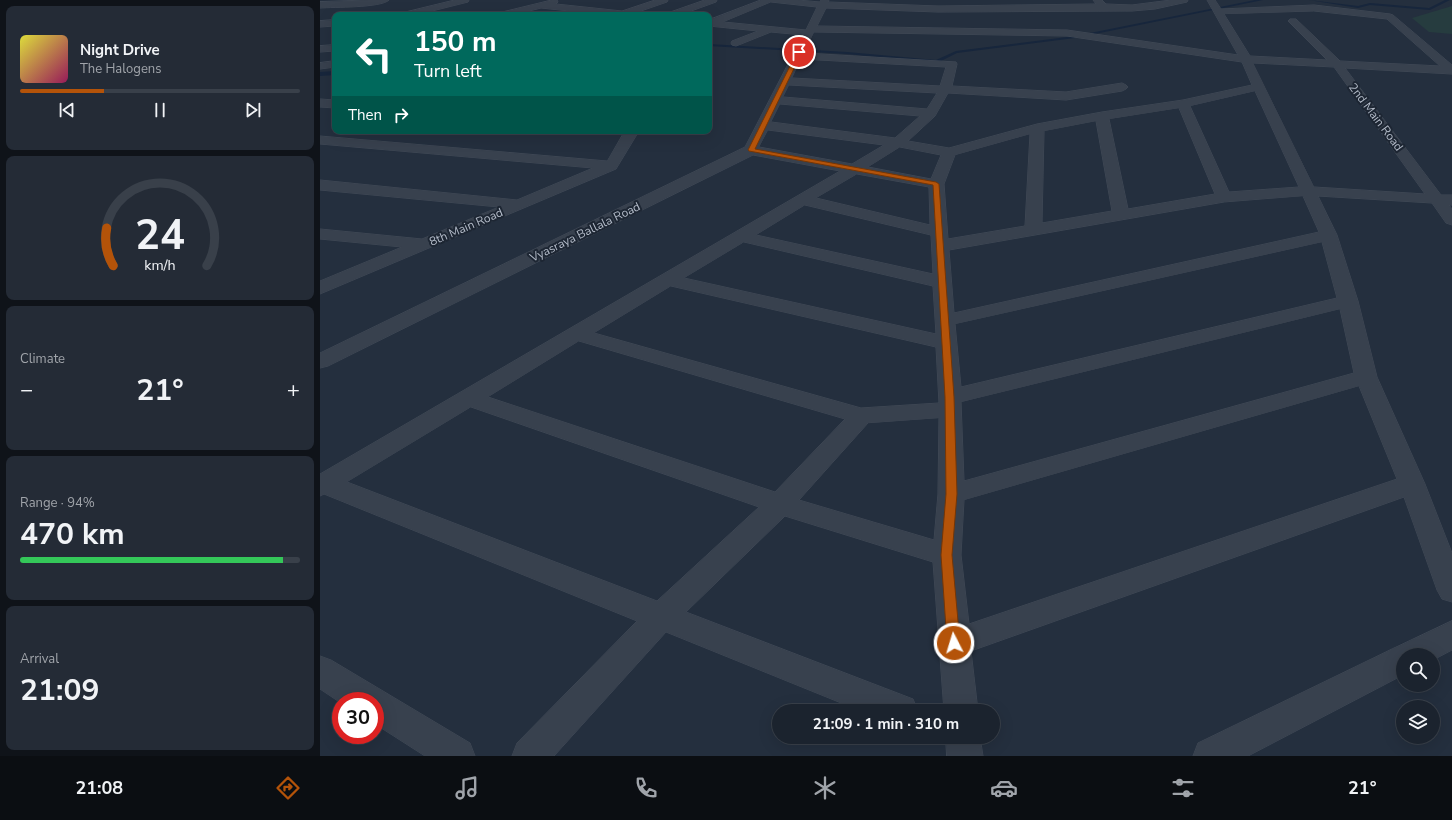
<!DOCTYPE html>
<meta charset="utf-8">
<style>
:root{--surface:#1b232e;--page:#242b36;--text:#f1f3f6;--muted:#a0a4aa;--line:#39404a;--accent:#b45309}
body{margin:0;font-family:"Nunito Sans",sans-serif;background:var(--page);color:var(--text);height:100vh;display:flex;flex-direction:column;font-size:15px;white-space:nowrap}
*{box-sizing:border-box;margin:0}
p{font-size:13px;color:var(--muted)}
.icon{flex:none;width:22px;height:22px;fill:none;stroke:currentColor;stroke-width:2;stroke-linecap:round;stroke-linejoin:round}
.map{position:relative;flex:1;overflow:hidden}
.side{display:flex;flex-direction:column;gap:6px;padding:6px;background:#0f1319;width:320px}
.side>*{flex:none}
.guide{position:absolute;left:12px;top:12px;width:380px;height:122px;border-radius:8px;box-shadow:0 4px 16px #0002,0 0 0 1px var(--line);background:#00695c;color:#fff;overflow:hidden}
.buttons{position:absolute;left:1076px;top:648px;display:grid;gap:8px}
.buttons a{display:grid;place-items:center;width:44px;height:44px;border-radius:50%;background:var(--surface);box-shadow:0 4px 16px #0002,0 0 0 1px var(--line);font-size:20px}
.speed{position:absolute;left:12px;top:692px;display:flex;gap:8px;font-size:20px;font-weight:700;text-align:center}
.speed>*{display:grid;place-content:center;width:52px;height:52px;border-radius:50%;background:var(--surface);box-shadow:0 4px 16px #0002,0 0 0 1px var(--line);line-height:1}
.speed .limit{border:6px solid #d22;background:#fff;color:#111}
.pin{position:absolute;display:grid;place-items:center;width:34px;height:34px;color:#fff;margin:-17px;border:2px solid #fff;border-radius:50%;box-shadow:0 1px 4px #0007}
.me{position:absolute;width:44px;margin:-22px;rotate:355deg;stroke-linejoin:round;filter:drop-shadow(0 0 3px #0008)}
.turn{display:flex;align-items:center;gap:14px;height:84px;padding:0 16px;font-size:18px}
.turn .icon{width:52px;height:52px;stroke-width:2.5}
.turn b{display:block;font-size:28px;line-height:34px}
.then{display:flex;align-items:center;height:38px;padding:0 16px;background:#0003;gap:8px;font-size:15px}
.big{font-size:30px;font-weight:700;line-height:1.1}
.side .widget{flex:1;display:flex;flex-direction:column;justify-content:center;gap:6px;min-width:0;padding:0 14px;border-radius:8px;background:var(--page)}
.side .dial{align-items:center;gap:0}
.dial svg{height:104px;overflow:visible;fill:none;stroke:var(--line);stroke-width:7;stroke-linecap:round;text-anchor:middle}
.dial text{fill:var(--text);stroke:none}
.song{display:flex;align-items:center;gap:12px}
.cover{width:48px;height:48px;border-radius:6px;background:linear-gradient(135deg,hsl(60 70% 55%),hsl(330 70% 35%))}
.played{height:4px;border-radius:2px;background:linear-gradient(90deg,var(--accent) 30%,var(--line) 30%)}
.keys{display:flex;justify-content:space-around;direction:ltr}
.heat{display:flex;justify-content:space-between;align-items:center;font-size:22px;direction:ltr}
.charge{height:6px;border-radius:3px;background:linear-gradient(90deg,#34c759 94%,var(--line) 0)}
.trip{position:absolute;left:452px;top:704px;width:228px;height:40px;border-radius:20px;background:var(--surface);box-shadow:0 4px 16px #0002,0 0 0 1px var(--line);font-weight:700;line-height:40px;text-align:center}
.dock{display:flex;height:64px;justify-content:space-around;align-items:center;background:#0b0e12;color:var(--muted)}
.dock .icon{width:28px;height:28px}
.dock .active{color:var(--accent)}
.dock b{font-size:18px;color:var(--text)}
main{display:flex;flex:1;min-height:0}
.map>svg:first-child{display:block}
.green{fill:#263c3f}
.lines{fill:none;stroke-linecap:round;stroke-linejoin:round}
.stream{fill:#17263c;fill-rule:evenodd}
.minor-casing{stroke:#414a57;stroke-width:1}
.minor{fill:#38414e;fill-rule:evenodd}
.route{fill:#b45309;stroke:#753606}
.labels{text-anchor:middle;stroke-width:4;stroke-linejoin:round;paint-order:stroke}
.far-street-label{font-size:12px;fill:#b4bcc9;stroke:#1d2633}
</style>
<main>
<section class="side">
<div class="widget">
<div class="song"><i class="cover"></i><div><b>Night Drive</b><p>The Halogens</p></div></div>
<div class="played"></div>
<div class="keys"><svg class="icon" aria-label="previous" viewBox="0 0 24 24"><path d="M18 5L8 12l10 7zM5 5v14"/></svg><svg class="icon" aria-label="pause" viewBox="0 0 24 24"><path d="M8 5v14M16 5v14"/></svg><svg class="icon" aria-label="next" viewBox="0 0 24 24"><path d="M6 5l10 7-10 7zM19 5v14"/></svg></div>
</div>
<div class="widget dial"><svg viewBox="0 0 100 80">
<path d="M14 69A42 42 0 1 1 86 69"/>
<path d="M14 69A42 42 0 0 1 9 40" stroke="#b45309"/>
<text x="50" y="56" font-size="32" font-weight="700">24</text>
<text x="50" y="72" font-size="11">km/h</text>
</svg></div>
<div class="widget"><p>Climate</p>
<div class="heat"><a>−</a><b class="big">21°</b><a>+</a></div>
</div>
<div class="widget"><p>Range · 94%</p><b class="big">470 km</b><div class="charge"></div></div>
<div class="widget"><p>Arrival</p><b class="big">21:09</b></div>
</section>
<div class="map">
<svg width="1132" height="756" viewBox="0 0 1132 756">
<rect width="100%" height="100%" fill="#242f3e"/>
<path class="green" d="M1132 6V34L1109 32 1092 18Z"/>
<g class="lines">
<path class="stream" d="M935 0H943L755 38 637 53 617 63 527 54 389 46V44L527 52 616 60 636 51 755 36Z
M989 0 1038 6 1050 3 1109 8 1125 0H1130L1110 10 1050 5 1038 8Z
M15 71V75L0 76V72Z"/>
<defs>
<path id="minor" d="M48 0H69C61 8 13 7 0 8V2Z
M135 0H149L148 2 96 15H80L82 13Z
M232 0H237L238 2 236 4 302 11 335 0H348L347 2 315 13 318 15H288L221 8 193 15H177L179 13Z
M385 0H397L396 2 360 15H346L348 13Z
M441 0H478L500 2 501 0H509L508 2 618 6 776 4 773 0H782L786 4 812 5 851 0H868L867 2 835 9 812 11 618 12 506 8 497 26 747 30 918 55 887 0H895L901 9 994 5 1070 14 1073 15 1132 65V74L1025 68 1121 195H1132V205H1129L1132 209V225L1126 223 1112 203 998 196 1017 235 1038 301 1057 377 1105 484 1132 553V602L1122 599 1117 590 1084 497 651 651 658 711H624L613 562 465 516 366 612 593 699 598 711H541L346 632 234 756H192L197 743 317 621 4 494 0 496V474L520 171 433 155 8 366 0 368V353L425 147 483 35 451 32 416 46 412 45 411 43 412 41 438 31 389 26V20ZM451 2 497 7 486 30 403 22ZM994 11 1067 19 1120 66 1020 61 976 19H970L968 21 1007 60 930 56 904 14ZM494 32 747 36 922 62 932 85 863 100 782 112 717 124 629 148 588 141 615 116 628 93 746 100 802 91 806 89 808 87 806 85 802 83 746 92 632 86 637 64 636 62 484 53ZM481 59 626 67 620 86 472 78ZM933 63 1014 67 1105 194 994 187ZM469 85 617 93 607 109 463 97ZM935 91 979 187 909 192 870 106ZM460 104 600 116 575 138 451 122ZM859 108 895 194 808 209 789 119ZM776 121 792 211 722 223 724 131ZM448 130 564 145 532 164 439 147ZM710 134 705 226 628 239 624 184 635 155ZM580 147 621 155 611 179 548 167ZM537 174 609 187 610 225 496 198ZM983 196 999 232 634 313 629 250 904 202ZM485 205 611 235 613 274 436 235ZM424 242 613 286 616 334 364 278ZM1002 242 1017 298 641 387 635 324ZM351 286 616 347 619 403 541 408 274 333ZM1020 309 1034 373 644 481 641 402ZM259 341 525 419 455 492 168 397ZM1039 386 1077 479 649 624 641 555 644 500ZM151 407 439 507 337 601 27 482ZM619 418 618 494 614 540 479 500 548 423Z
M15 20V26L0 27V21Z
M15 45V51L0 52V46Z
M15 61V67L0 69V63Z
M0 99 15 100V108L0 107Z
M305 131H319L296 169 0 294V281L82 247 0 239V229L102 239 179 207 0 190V180L197 200 273 168 0 144V136L287 161Z
M1132 621V650L1113 660V655H1083V675L928 756H873L878 743 1072 649Z
M0 656 11 660 150 743 155 756H105L55 724V701H21V703L0 689Z
M626 737H660L663 756H627Z"/>
</defs>
<use href="#minor" class="minor-casing"/>
<use href="#minor" class="minor"/>
</g>
<path class="route" d="M479 51 482 52 435 149 616 182 619 184 634 397 637 494 632 555 640 643 638 647 634 649 629 647 627 643 621 555 626 494 625 397 613 185 429 151 428 150 477 52Z"/>
<g class="labels">
<g class="far-street-label">
<text transform="translate(1056 117) rotate(53)" y="4">2nd Main Road</text>
<text transform="translate(146 227) rotate(-23)" y="4">8th Main Road</text>
<text transform="translate(265 232) rotate(-26)" y="4">Vyasraya Ballala Road</text>
</g>
</g>
</svg>
<div class="buttons">
<a><svg class="icon" aria-label="search" viewBox="0 0 24 24"><circle cx="10" cy="10" r="6"/><path d="M15 15l6 6"/></svg></a>
<a><svg class="icon" aria-label="layers" viewBox="0 0 24 24"><path d="M12 4l9 5-9 5-9-5zM3 14l9 5 9-5"/></svg></a>
</div>
<div class="speed"><div class="limit">30</div></div>
<div class="pin" style="left:479px;top:52px;background:#d93025"><svg class="icon" aria-label="arrive" viewBox="0 0 24 24"><path d="M6 21V4h12l-3 4 3 4H6"/></svg></div>
<svg class="me" style="left:634px;top:643px" viewBox="-20 -20 40 40"><circle r="17" fill="#b45309" stroke="#fff" stroke-width="3"/><path d="M0-11L8 9 0 5-8 9z" fill="#fff"/></svg>
<div class="trip">21:09 · 1 min · 310 m</div>
<div class="guide">
<div class="turn"><svg class="icon" aria-label="left" viewBox="0 0 24 24"><path d="M17 20v-9H6M10 6l-5 5 5 5"/></svg><div><b>150 m</b>Turn left</div></div>
<div class="then">Then<svg class="icon" aria-label="right" viewBox="0 0 24 24"><path d="M7 20v-9h11M14 6l5 5-5 5"/></svg></div>
</div>
</div>
</main>
<nav class="dock">
<b>21:08</b>
<svg class="icon active" aria-label="directions" viewBox="0 0 24 24"><path d="M12 3l9 9-9 9-9-9zM9 14v-3h6M13 9l2 2-2 2"/></svg>
<svg class="icon" aria-label="music" viewBox="0 0 24 24"><path d="M9 18V5l10-2v13"/><circle cx="6" cy="18" r="3"/><circle cx="16" cy="16" r="3"/></svg>
<svg class="icon" aria-label="phone" viewBox="0 0 24 24"><path d="M5 4h4l2 5-3 2q2 4 5 5l2-3 5 2v4C11 20 4 13 5 4z"/></svg>
<svg class="icon" aria-label="climate" viewBox="0 0 24 24"><path d="M12 3v18M4 7l16 10M4 17L20 7"/></svg>
<svg class="icon" aria-label="car" viewBox="0 0 24 24"><path d="M5 17H2v-5l4-1 3-4h7l3 4 3 1v5h-3M9 17h6M6 11h13"/><circle cx="7" cy="17" r="2"/><circle cx="17" cy="17" r="2"/></svg>
<svg class="icon" aria-label="filters" viewBox="0 0 24 24"><path d="M4 7h16M4 17h16"/><circle cx="9" cy="7" r="2"/><circle cx="15" cy="17" r="2"/></svg>
<b>21°</b>
</nav>
